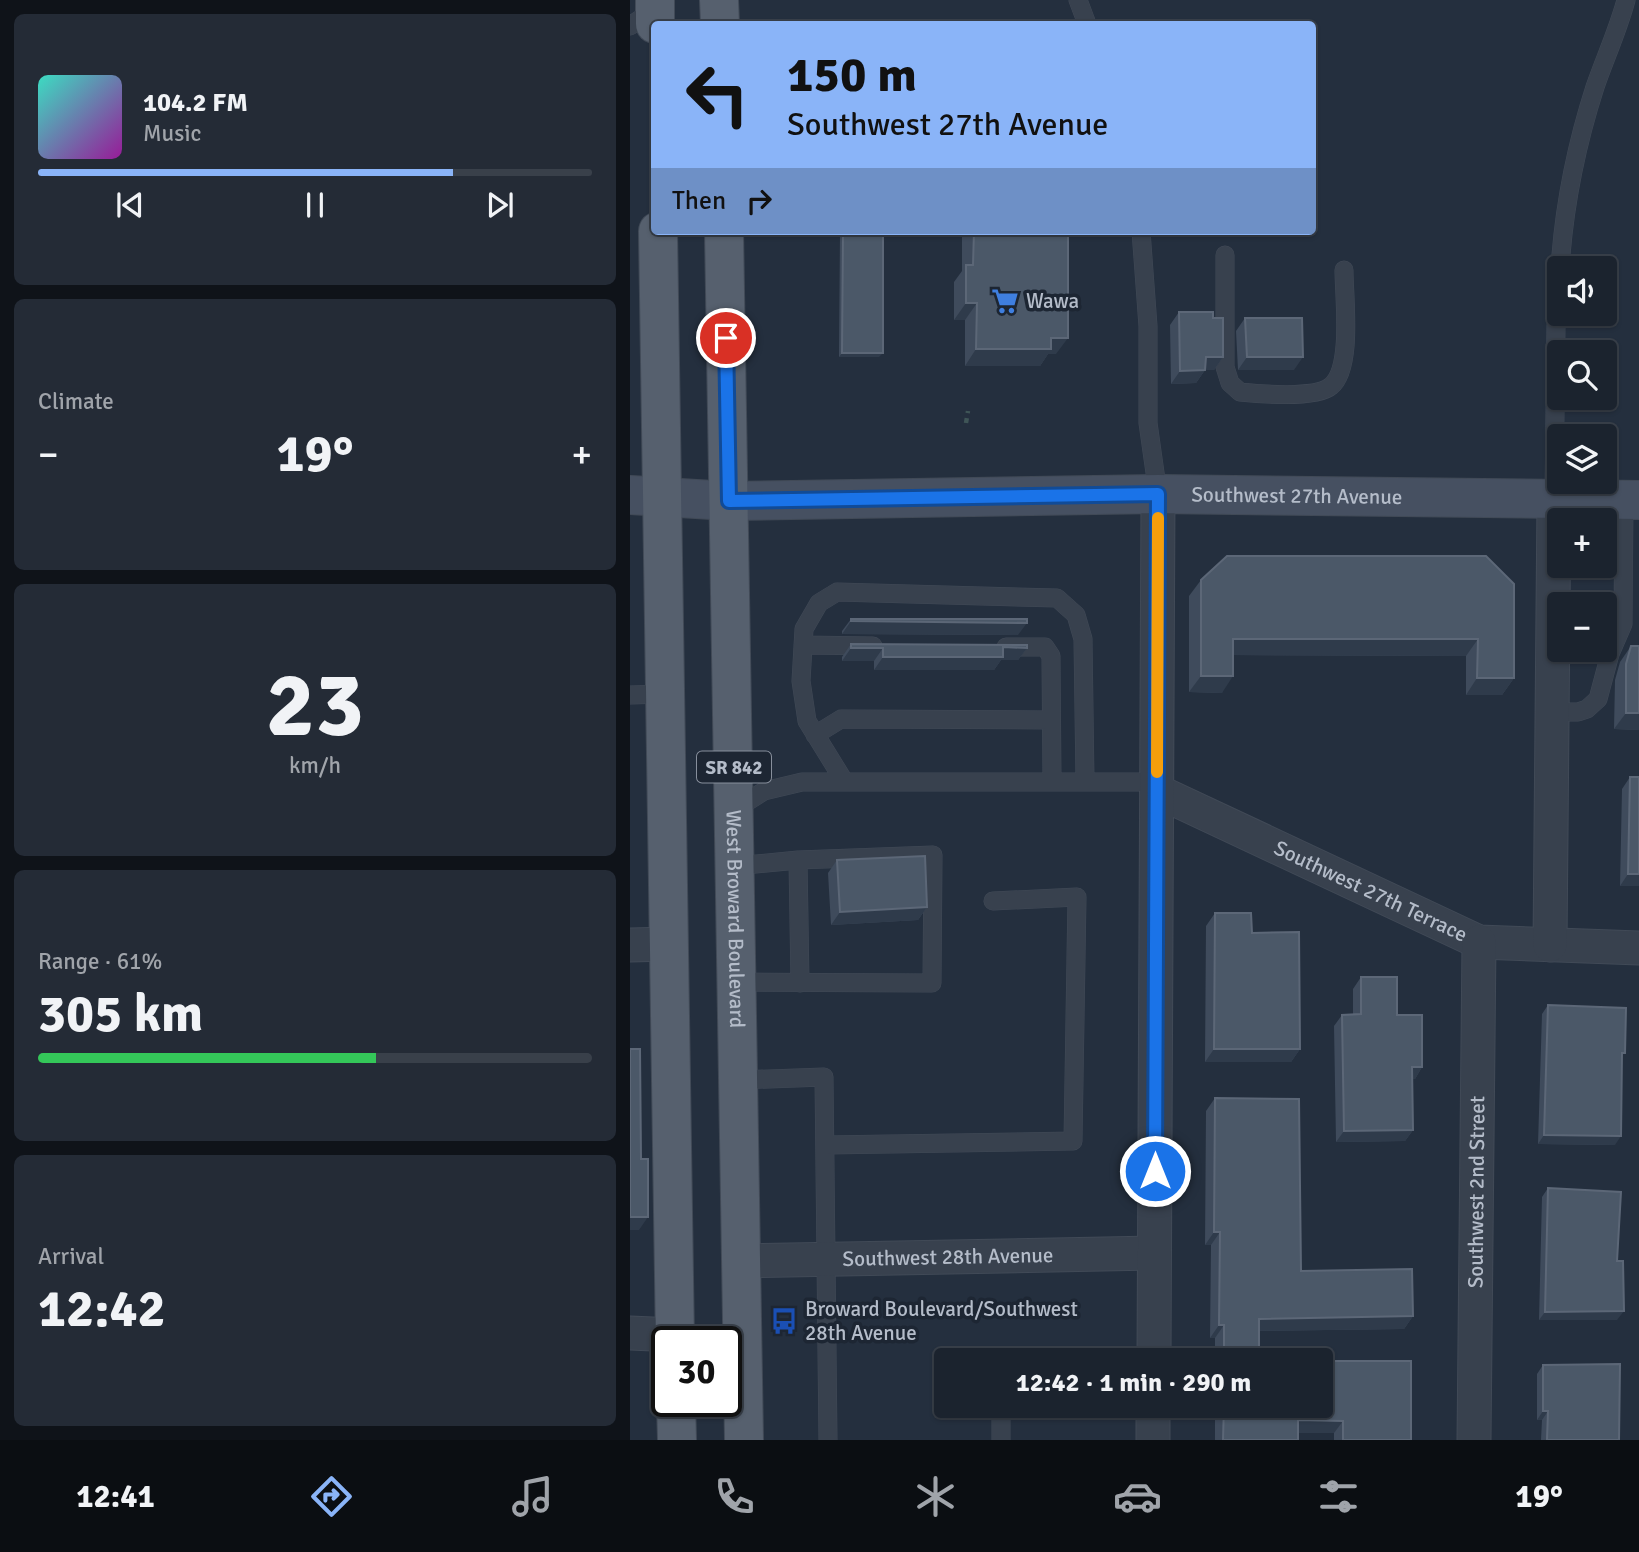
<!DOCTYPE html>
<meta charset="utf-8">
<style>
:root{--surface:#1b232e;--page:#242b36;--text:#f1f3f6;--muted:#a0a4aa;--line:#39404a;--accent:#8ab4f8}
body{margin:0;font-family:Signika,sans-serif;background:var(--page);color:var(--text);height:100vh;display:flex;flex-direction:column;font-size:26px;white-space:nowrap}
*{box-sizing:border-box;margin:0}
p{font-size:23px;color:var(--muted)}
.icon{flex:none;width:38px;height:38px;fill:none;stroke:currentColor;stroke-width:2;stroke-linecap:round;stroke-linejoin:round}
.map{position:relative;flex:1;overflow:hidden}
.details{display:flex;flex-direction:column;gap:14px;padding:14px;background:#0f1319;width:630px}
.details>*{flex:none}
.hud{position:absolute;left:21px;top:21px;width:665px;height:214px;border-radius:7px;box-shadow:0 2px 5px #0004,0 0 0 2px var(--line);background:#8ab4f8;color:#111;overflow:hidden}
.fabs{position:absolute;left:917px;top:256px;display:grid;gap:14px}
.fabs a{display:grid;place-items:center;width:70px;height:70px;border-radius:7px;background:var(--surface);box-shadow:0 2px 5px #0004,0 0 0 2px var(--line);font-size:35px}
.speed{position:absolute;left:21px;top:1326px;display:flex;gap:14px;font-size:35px;font-weight:700;text-align:center}
.speed>*{display:grid;place-content:center;width:91px;height:91px;border-radius:50%;background:var(--surface);box-shadow:0 2px 5px #0004,0 0 0 2px var(--line);line-height:1}
.speed .limit{border:4px solid #111;border-radius:10px;background:#fff;color:#111}
.pin{position:absolute;display:grid;place-items:center;width:60px;height:60px;color:#fff;margin:-30px;border:4px solid #fff;border-radius:50%;box-shadow:0 2px 7px #0007}
.me{position:absolute;width:77px;margin:-38px;rotate:0deg;stroke-linejoin:round;filter:drop-shadow(0 0 5px #0008)}
.turn{display:flex;align-items:center;gap:24px;height:147px;padding:0 21px;font-size:32px}
.turn .icon{width:91px;height:91px;stroke-width:2.5}
.turn b{display:block;font-size:49px;line-height:60px}
.then{display:flex;align-items:center;height:66px;padding:0 21px;background:#0003;gap:14px;font-size:26px}
.big{font-size:52px;font-weight:700;line-height:1.1}
.details .widget{flex:1;display:flex;flex-direction:column;justify-content:center;gap:10px;min-width:0;padding:0 24px;border-radius:10px;background:var(--page)}
.details .dial{align-items:center;gap:0}
.dial b{font-size:91px;line-height:1}
.song{display:flex;align-items:center;gap:21px}
.cover{width:84px;height:84px;border-radius:10px;background:linear-gradient(135deg,hsl(170 70% 55%),hsl(300 70% 35%))}
.played{height:7px;border-radius:4px;background:linear-gradient(90deg,var(--accent) 75%,var(--line) 75%)}
.keys{display:flex;justify-content:space-around;direction:ltr}
.heat{display:flex;justify-content:space-between;align-items:center;font-size:38px;direction:ltr}
.charge{height:10px;border-radius:5px;background:linear-gradient(90deg,#34c759 61%,var(--line) 0)}
.trip{position:absolute;left:304px;top:1348px;width:399px;height:70px;border-radius:7px;background:var(--surface);box-shadow:0 2px 5px #0004,0 0 0 2px var(--line);font-weight:700;line-height:70px;text-align:center}
.tabs{display:flex;height:112px;justify-content:space-around;align-items:center;background:#0b0e12;color:var(--muted)}
.tabs .icon{width:49px;height:49px}
.tabs .active{color:var(--accent)}
.tabs b{font-size:32px;color:var(--text)}
main{display:flex;flex:1;min-height:0}
.map>svg:first-child{display:block}
.lines{fill:none;stroke-linecap:round;stroke-linejoin:round}
.lane-casing{stroke:#414a57;stroke-width:19}
.street-casing{stroke:#414a57;stroke-width:35}
.secondary-casing{stroke:#414a57;stroke-width:40}
.primary-casing{stroke:#414a57;stroke-width:40}
.path{stroke:#3f5557;stroke-width:4.5;stroke-dasharray:5 5;stroke-linecap:butt}
.lane{stroke:#38414e;stroke-width:18}
.street{stroke:#38414e;stroke-width:33}
.secondary{stroke:#465061;stroke-width:38}
.primary{stroke:#56606e;stroke-width:38}
.wall{fill:#3f4b5c}
.shaded-wall{fill:#2f3b4b}
.building{fill:#4b5868;stroke:#5c6777;stroke-width:2}
.route-casing{stroke:#114b97;stroke-width:18}
.route{stroke:#1a73e8;stroke-width:12}
.slow{stroke:#f59e0b;stroke-width:12}
.labels{text-anchor:middle;stroke-width:7;stroke-linejoin:round;paint-order:stroke}
.shield{fill:#1d2633;stroke:#878f9c;stroke-width:2}
.shield-label{font-size:19px;font-weight:bold;fill:#b4bcc9}
.poi-label{font-size:21px;fill:#b4bcc9;stroke:#1d2633;text-anchor:start}
.street-label{font-size:21px;fill:#b4bcc9;stroke:#1d2633}
</style>
<main>
<section class="details">
<div class="widget">
<div class="song"><i class="cover"></i><div><b>104.2 FM</b><p>Music</p></div></div>
<div class="played"></div>
<div class="keys"><svg class="icon" aria-label="previous" viewBox="0 0 24 24"><path d="M18 5L8 12l10 7zM5 5v14"/></svg><svg class="icon" aria-label="pause" viewBox="0 0 24 24"><path d="M8 5v14M16 5v14"/></svg><svg class="icon" aria-label="next" viewBox="0 0 24 24"><path d="M6 5l10 7-10 7zM19 5v14"/></svg></div>
</div>
<div class="widget"><p>Climate</p>
<div class="heat"><a>−</a><b class="big">19°</b><a>+</a></div>
</div>
<div class="widget dial"><b>23</b><p>km/h</p></div>
<div class="widget"><p>Range · 61%</p><b class="big">305 km</b><div class="charge"></div></div>
<div class="widget"><p>Arrival</p><b class="big">12:42</b></div>
</section>
<div class="map">
<svg width="1009" height="1440" viewBox="0 0 1009 1440">
<rect width="100%" height="100%" fill="#242f3e"/>
<g class="lines">
<defs>
<path id="lane" d="M448 0 457 24
M0 26 25 9
M511 231 518 326V423L528 494
M595 255V367L600 383 610 392C630 394 686 399 701 386 723 368 714 298 714 270
M930 268C934 206 946 146 965 87 975 58 988 30 996 0
M924 499 926 326 929 279
M173 645 243 646
M376 647H415L421 656 422 781
M0 695 35 694
M922 712H948L957 709 968 699 980 654 993 624 994 500
M185 735 211 719 421 720
M214 781 177 721 171 681 174 629 189 603 207 592 427 598 446 615 453 639 455 781
M104 810 134 791 172 782H527
M168 860 170 983
M105 866 168 860 303 855 302 983 107 982
M109 1080 194 1077 198 1440
M196 1145 443 1141 447 897 363 901
M371 1405V1440"/>
<g id="street">
<path id="s1" d="M527 791 849 942 1009 948"/>
<path d="M0 945 40 944"/>
<path d="M920 945 924 499"/>
<path id="s2" d="M112 1261 524 1253"/>
<path d="M0 1333 45 1335"/>
<path d="M524 1360 528 494"/>
<path d="M523 1440V1405"/>
<path id="s3" d="M844 1440 849 942"/>
</g>
<g id="secondary">
<path id="s4" d="M0 495 99 501 528 494 1009 500"/>
</g>
<g id="primary">
<path d="M25 0V24"/>
<path d="M89 0 90 24"/>
<path d="M28 231 45 1342"/>
<path id="s5" d="M94 231 114 1440"/>
<path d="M46 1402 47 1440"/>
</g>
</defs>
<use href="#lane" class="lane-casing"/>
<use href="#street" class="street-casing"/>
<use href="#secondary" class="secondary-casing"/>
<use href="#primary" class="primary-casing"/>
<path class="path" d="M336 423 338 411"/>
<use href="#lane" class="lane"/>
<use href="#street" class="street"/>
<use href="#secondary" class="secondary"/>
<use href="#primary" class="primary"/>
</g>
<path class="wall" d="M210 231H253L249 357H209Z
M333 231H438L426 354H418L410 366H335V320H324V282L332 271V233Z
M549 312 583 318 593 357 584 370H575L566 383 541 384 540 325Z
M615 318 664 370H608L606 331Z
M856 556 884 678 872 695H836V656L603 655 592 693 559 692V596L571 580Z
M221 619 388 635 212 634V631Z
M221 644 397 648 388 660H371L364 670H244V661H212V657Z
M1001 646H1009V730L984 729 985 680 990 662Z
M1000 777H1009V886H990L992 789Z
M207 860 297 907 288 920 201 925 198 873Z
M585 913 622 933 670 1049 661 1062H575L576 926Z
M731 977 767 1015 792 1067 785 1079H782L783 1130 775 1141 706 1142 704 1026 712 1015 723 1014V989Z
M918 1005 985 1145 908 1144 912 1014Z
M585 1098 671 1271 783 1316 774 1329 629 1331V1360H585V1338H580L581 1245H575L576 1111Z
M918 1188 987 1261V1320H909L912 1197Z
M913 1365 989 1440H911L912 1420H907V1374Z
M585 1405H691L781 1440H704V1433H668V1440H585Z"/>
<path class="shaded-wall" d="M336 303H347L335 320H324Z
M421 338H438L426 354H418L410 366H335L346 349Z
M212 353H253L249 357H209Z
M576 357H593L584 370H567Z
M617 357H673L664 370H608Z
M575 370 566 383 541 384 550 371Z
M221 621 397 623 388 635 212 634Z
M603 639H848L836 656 591 655Z
M373 647 397 648 388 660H371L364 670H244L253 657Z
M221 648H253L244 661H212Z
M571 676H603L592 693 559 692Z
M847 678H884L872 695H836Z
M996 713H1009V730L984 729Z
M998 874H1009V886H990Z
M297 907 288 920 201 925 210 912Z
M584 1049H670L661 1062H575Z
M782 1067H792L785 1079H774Z
M783 1130 775 1141 706 1142 714 1131Z
M914 1135 991 1136 985 1145 908 1144Z
M0 1217H18L9 1230H0Z
M584 1232H590L581 1245H575Z
M994 1311 987 1320H909L915 1312Z
M783 1316 774 1329 620 1331 629 1319Z
M589 1325H594L585 1338H580Z
M913 1411H918L912 1420H907Z
M668 1420 713 1421 704 1433H659Z"/>
<path class="building" d="M213 231H253V353H212Z
M344 231H438V338H421V349H346L347 303H336V265H343Z
M549 312H583V318H593V357H576L575 370 550 371Z
M615 318H672L673 357H617Z
M597 556H856L884 584V678H847L848 639H603V676H571V580Z
M221 619H397V623L221 621Z
M221 644 397 645V648L373 647V657H253V648H221Z
M1001 646H1009V713H996V664Z
M1000 777H1009V874H998Z
M295 856 297 907 210 912 207 860Z
M585 913H621L622 933 669 932 670 1049H584Z
M731 977H767V1015H792V1067H782L783 1130 714 1131 712 1015 731 1014Z
M918 1005 996 1008 995 1053H992L991 1136 914 1135Z
M0 1049H10L11 1159H18V1217H0Z
M585 1098 669 1099 671 1271 782 1269 783 1316 629 1319V1360H594V1325H589L590 1232H584Z
M918 1188 991 1192 987 1261H993L994 1311 915 1312Z
M691 1361H781V1440H713V1421L668 1420V1440H593L594 1405H691Z
M990 1364 989 1440H917L918 1411H913V1365Z"/>
<g class="lines">
<defs>
<path id="route" d="M96 338 99 501 528 494 525 1171"/>
</defs>
<use href="#route" class="route-casing"/>
<use href="#route" class="route"/>
<path class="slow" d="M527 772 528 518"/>
</g>
<defs>
<symbol id="supermarket-bare" viewBox="-9 -9 18 18"><path d="M-6-5.5h2.5l.6 2H6L4.5 2H-2.5L-4.4-4H-6ZM-1.5 3.2a1.3 1.3 0 1 0 .1 0ZM3 3.2a1.3 1.3 0 1 0 .1 0Z" fill="#3f7fe0" stroke="#1d2633" stroke-width="2.5" paint-order="stroke"/></symbol>
<symbol id="bus-bare" viewBox="-9 -9 18 18"><path d="M-5-6H5V4H4V6H2V4H-2V6H-4V4H-5ZM-3.5-4V0h7V-4ZM-3.5 1.2v1.5H-2V1.2ZM2 1.2v1.5H3.5V1.2Z" fill="#1a4fb4" stroke="#1d2633" stroke-width="2.5" paint-order="stroke"/></symbol>
</defs>
<g fill-rule="evenodd">
<use href="#supermarket-bare" x="356" y="282" width="38" height="38"/>
<use href="#bus-bare" x="135" y="1302" width="38" height="38"/>
</g>
<g class="labels">
<rect class="shield" x="67" y="751.5" width="74" height="31" rx="5"/>
<g class="shield-label">
<text x="104" y="774">SR 842</text>
</g>
<g class="poi-label">
<text x="396" y="308">Wawa</text>
<text x="175" y="1316">Broward Boulevard/Southwest<tspan x="175" dy="24">28th Avenue</tspan></text>
</g>
<g class="street-label">
<text dy="7" stroke="none"><textPath href="#s4" startOffset="667">Southwest 27th Avenue</textPath></text>
<text dy="7" stroke="none"><textPath href="#s1" startOffset="236">Southwest 27th Terrace</textPath></text>
<text dy="7" stroke="none"><textPath href="#s5" startOffset="688">West Broward Boulevard</textPath></text>
<text dy="7" stroke="none"><textPath href="#s3" startOffset="248">Southwest 2nd Street</textPath></text>
<text dy="7" stroke="none"><textPath href="#s2" startOffset="206">Southwest 28th Avenue</textPath></text>
</g>
</g>
</svg>
<div class="fabs">
<a><svg class="icon" aria-label="sound" viewBox="0 0 24 24"><path d="M4 9h4l5-4v14l-5-4H4zM17 9q2 3 0 6"/></svg></a>
<a><svg class="icon" aria-label="search" viewBox="0 0 24 24"><circle cx="10" cy="10" r="6"/><path d="M15 15l6 6"/></svg></a>
<a><svg class="icon" aria-label="layers" viewBox="0 0 24 24"><path d="M12 4l9 5-9 5-9-5zM3 14l9 5 9-5"/></svg></a>
<a>+</a>
<a>−</a>
</div>
<div class="speed"><div class="limit">30</div></div>
<div class="pin" style="left:96px;top:338px;background:#d93025"><svg class="icon" aria-label="arrive" viewBox="0 0 24 24"><path d="M6 21V4h12l-3 4 3 4H6"/></svg></div>
<svg class="me" style="left:525px;top:1171px" viewBox="-20 -20 40 40"><circle r="17" fill="#1a73e8" stroke="#fff" stroke-width="3"/><path d="M0-11L8 9 0 5-8 9z" fill="#fff"/></svg>
<div class="trip">12:42 · 1 min · 290 m</div>
<div class="hud">
<div class="turn"><svg class="icon" aria-label="left" viewBox="0 0 24 24"><path d="M17 20v-9H6M10 6l-5 5 5 5"/></svg><div><b>150 m</b>Southwest 27th Avenue</div></div>
<div class="then">Then<svg class="icon" aria-label="right" viewBox="0 0 24 24"><path d="M7 20v-9h11M14 6l5 5-5 5"/></svg></div>
</div>
</div>
</main>
<nav class="tabs">
<b>12:41</b>
<svg class="icon active" aria-label="directions" viewBox="0 0 24 24"><path d="M12 3l9 9-9 9-9-9zM9 14v-3h6M13 9l2 2-2 2"/></svg>
<svg class="icon" aria-label="music" viewBox="0 0 24 24"><path d="M9 18V5l10-2v13"/><circle cx="6" cy="18" r="3"/><circle cx="16" cy="16" r="3"/></svg>
<svg class="icon" aria-label="phone" viewBox="0 0 24 24"><path d="M5 4h4l2 5-3 2q2 4 5 5l2-3 5 2v4C11 20 4 13 5 4z"/></svg>
<svg class="icon" aria-label="climate" viewBox="0 0 24 24"><path d="M12 3v18M4 7l16 10M4 17L20 7"/></svg>
<svg class="icon" aria-label="car" viewBox="0 0 24 24"><path d="M5 17H2v-5l4-1 3-4h7l3 4 3 1v5h-3M9 17h6M6 11h13"/><circle cx="7" cy="17" r="2"/><circle cx="17" cy="17" r="2"/></svg>
<svg class="icon" aria-label="filters" viewBox="0 0 24 24"><path d="M4 7h16M4 17h16"/><circle cx="9" cy="7" r="2"/><circle cx="15" cy="17" r="2"/></svg>
<b>19°</b>
</nav>
